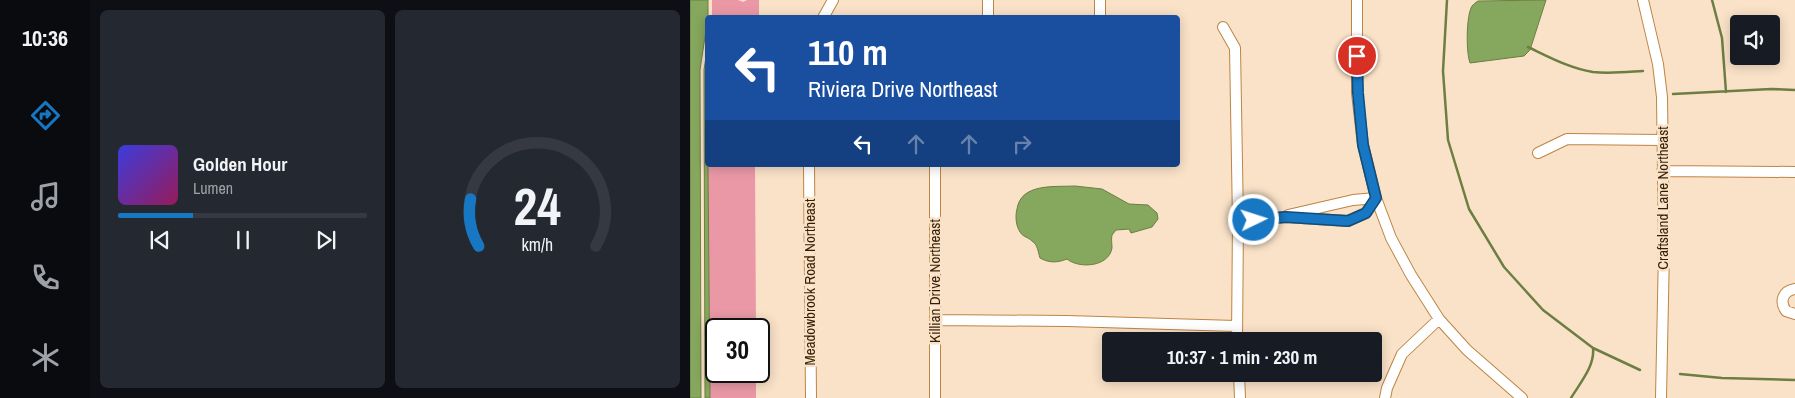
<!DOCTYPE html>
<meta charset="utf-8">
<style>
:root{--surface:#171b24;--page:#242831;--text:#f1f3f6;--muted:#9ea1a6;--line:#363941;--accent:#1777c3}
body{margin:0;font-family:"Archivo Narrow",sans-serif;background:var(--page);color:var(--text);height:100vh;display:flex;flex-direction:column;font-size:19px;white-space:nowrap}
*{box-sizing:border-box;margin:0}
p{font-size:16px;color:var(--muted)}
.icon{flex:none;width:28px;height:28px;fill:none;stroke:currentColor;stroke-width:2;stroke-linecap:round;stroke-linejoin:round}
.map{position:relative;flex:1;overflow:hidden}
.drawer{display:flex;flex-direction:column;gap:10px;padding:10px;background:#0d0f14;width:600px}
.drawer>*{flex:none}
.banner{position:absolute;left:15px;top:15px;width:475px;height:152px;border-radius:5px;box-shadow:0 2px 12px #0003;background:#1a4fa0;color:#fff;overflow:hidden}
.buttons{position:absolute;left:1040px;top:15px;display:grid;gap:10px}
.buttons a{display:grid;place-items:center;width:50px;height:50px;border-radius:5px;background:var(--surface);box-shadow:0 2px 12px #0003;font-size:25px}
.speed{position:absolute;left:15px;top:318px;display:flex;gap:10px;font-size:25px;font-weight:700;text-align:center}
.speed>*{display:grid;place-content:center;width:65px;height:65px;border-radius:50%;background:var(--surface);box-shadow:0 2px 12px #0003;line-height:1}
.speed .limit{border:2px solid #111;border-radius:8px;background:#fff;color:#111}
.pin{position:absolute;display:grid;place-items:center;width:42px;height:42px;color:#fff;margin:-21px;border:2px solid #fff;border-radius:50%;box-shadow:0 1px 5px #0007}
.me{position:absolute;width:55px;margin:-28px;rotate:86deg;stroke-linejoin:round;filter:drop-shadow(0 0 4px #0008)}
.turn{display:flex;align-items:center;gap:18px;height:105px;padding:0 20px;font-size:22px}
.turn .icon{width:65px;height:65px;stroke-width:2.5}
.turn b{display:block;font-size:35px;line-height:42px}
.lanes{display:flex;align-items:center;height:48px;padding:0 20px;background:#0003;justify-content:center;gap:25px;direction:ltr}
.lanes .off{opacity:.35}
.drawer .card{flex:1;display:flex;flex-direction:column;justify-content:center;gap:8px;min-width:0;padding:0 18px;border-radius:8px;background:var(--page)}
.drawer .dial{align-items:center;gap:0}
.dial svg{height:130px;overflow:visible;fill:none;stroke:var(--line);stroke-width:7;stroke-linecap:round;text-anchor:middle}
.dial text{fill:var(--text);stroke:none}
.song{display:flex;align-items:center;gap:15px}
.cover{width:60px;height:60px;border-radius:8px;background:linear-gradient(135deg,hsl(240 70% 55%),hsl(330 70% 35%))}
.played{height:5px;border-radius:2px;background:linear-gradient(90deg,var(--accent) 30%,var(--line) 30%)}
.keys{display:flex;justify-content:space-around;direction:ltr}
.drawer .tiles{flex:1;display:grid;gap:10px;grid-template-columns:repeat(2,1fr)}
.trip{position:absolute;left:412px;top:332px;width:280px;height:50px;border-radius:5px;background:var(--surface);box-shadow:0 2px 12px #0003;font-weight:800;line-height:50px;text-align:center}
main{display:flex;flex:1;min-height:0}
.tabs{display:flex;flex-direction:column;width:90px;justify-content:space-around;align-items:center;background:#090b0e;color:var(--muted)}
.tabs .icon{width:35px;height:35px}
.tabs .on{color:var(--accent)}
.tabs b{font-size:22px;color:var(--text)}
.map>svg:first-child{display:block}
.grass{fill:#ea98a6}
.water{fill:#86a75e;stroke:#6d7e42}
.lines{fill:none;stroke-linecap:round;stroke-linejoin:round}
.stream{stroke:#6d7e42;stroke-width:2.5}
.minor-casing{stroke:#bc8543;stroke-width:12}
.minor{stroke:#fff;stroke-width:10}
.route-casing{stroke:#0f4d7f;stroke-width:12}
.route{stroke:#1777c3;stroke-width:9}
.labels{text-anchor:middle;stroke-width:5;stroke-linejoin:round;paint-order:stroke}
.street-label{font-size:15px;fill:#341e02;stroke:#fae2c8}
</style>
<main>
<nav class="tabs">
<b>10:36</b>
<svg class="icon on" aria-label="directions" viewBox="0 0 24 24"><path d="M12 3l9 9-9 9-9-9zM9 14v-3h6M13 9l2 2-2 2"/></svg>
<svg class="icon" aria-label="music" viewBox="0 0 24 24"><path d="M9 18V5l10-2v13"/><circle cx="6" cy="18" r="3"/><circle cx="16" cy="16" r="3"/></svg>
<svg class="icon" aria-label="phone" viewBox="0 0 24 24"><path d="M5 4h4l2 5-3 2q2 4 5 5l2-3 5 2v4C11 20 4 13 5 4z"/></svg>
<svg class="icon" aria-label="climate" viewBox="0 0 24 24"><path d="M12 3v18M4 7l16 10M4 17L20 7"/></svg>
</nav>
<section class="drawer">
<div class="tiles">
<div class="card">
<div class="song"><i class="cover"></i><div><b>Golden Hour</b><p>Lumen</p></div></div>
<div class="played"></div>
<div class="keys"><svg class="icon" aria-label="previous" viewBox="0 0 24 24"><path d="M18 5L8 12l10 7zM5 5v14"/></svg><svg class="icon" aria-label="pause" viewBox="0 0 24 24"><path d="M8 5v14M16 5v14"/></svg><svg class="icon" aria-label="next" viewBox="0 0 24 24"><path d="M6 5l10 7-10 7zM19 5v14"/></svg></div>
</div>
<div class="card dial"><svg viewBox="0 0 100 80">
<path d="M14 69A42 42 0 1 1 86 69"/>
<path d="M14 69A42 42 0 0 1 9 40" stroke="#1777c3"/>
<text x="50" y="56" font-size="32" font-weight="700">24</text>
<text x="50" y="72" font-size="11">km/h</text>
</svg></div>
</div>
</section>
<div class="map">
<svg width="1105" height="398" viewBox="0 0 1105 398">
<rect width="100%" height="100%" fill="#fae2c8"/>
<path class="grass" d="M22 0H48L53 2 57 0H69V17H22Z
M18 165H65L66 329H26V371H66V398H20Z"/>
<path class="water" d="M0 0H18V17L10 70 11 398H0Z
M856 0 840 50 834 56 780 63C776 52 776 16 782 6 783 5 786 2 788 1Z
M17 50 20 398H15L14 70Z
M385 186 412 189 439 204 458 205 467 213 468 219 462 227 441 233 439 229 426 230 422 235C421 239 422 244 422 248 419 267 389 269 377 259 367 263 359 263 350 258 348 252 348 245 342 241 338 237 333 237 330 232 326 226 325 216 327 209 331 183 364 187 385 186Z"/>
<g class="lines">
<path class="stream" d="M757 0 753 71 758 140 779 209 814 267 853 310 903 348 950 370
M1022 0 1032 38 1036 92
M838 47C859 57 879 68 903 72 919 74 937 72 953 71
M983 94 1081 89 1105 90
M990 374 1032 378 1105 380
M881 398C890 383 905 366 903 348"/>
<defs>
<path id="minor" d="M410 0V18
M667 0V93L673 145 686 198 701 238 721 275 749 319 777 350 832 398
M953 0 968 64 972 97 974 250 971 398
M133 18 143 0
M298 18V0
M533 27 545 48 548 221 547 341
M848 153 877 139 973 140
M119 165 121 398
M245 165V398
M972 171 1105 172
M598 215 663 200 686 198
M548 221 596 217 658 221 676 213 686 198
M1105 289C1093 291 1089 301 1096 311L1105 314
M245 320 377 321 546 326
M549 374 550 398
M695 398 697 388 712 354 749 319"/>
</defs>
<use href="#minor" class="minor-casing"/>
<use href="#minor" class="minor"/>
</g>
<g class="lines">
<defs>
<path id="route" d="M564 220 596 217 658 221 676 213 686 198 673 145 668 93 667 56"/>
</defs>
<use href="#route" class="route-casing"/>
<use href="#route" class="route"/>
</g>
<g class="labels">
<g class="street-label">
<text transform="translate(973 198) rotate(-90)" y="5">Craftsland Lane Northeast</text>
<text transform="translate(245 281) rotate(-90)" y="5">Killian Drive Northeast</text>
<text transform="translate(120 282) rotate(-90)" y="5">Meadowbrook Road Northeast</text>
</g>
</g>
</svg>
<div class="buttons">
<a><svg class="icon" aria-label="sound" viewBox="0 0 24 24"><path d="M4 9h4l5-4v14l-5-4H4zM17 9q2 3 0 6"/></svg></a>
</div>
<div class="speed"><div class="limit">30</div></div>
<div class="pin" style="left:667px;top:56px;background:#d93025"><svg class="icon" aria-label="arrive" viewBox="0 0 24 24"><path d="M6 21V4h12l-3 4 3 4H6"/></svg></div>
<svg class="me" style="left:564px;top:220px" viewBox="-20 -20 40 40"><circle r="17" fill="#1777c3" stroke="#fff" stroke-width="3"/><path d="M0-11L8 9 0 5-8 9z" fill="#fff"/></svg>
<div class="trip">10:37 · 1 min · 230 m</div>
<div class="banner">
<div class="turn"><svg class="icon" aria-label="left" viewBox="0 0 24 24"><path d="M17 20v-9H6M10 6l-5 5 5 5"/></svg><div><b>110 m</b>Riviera Drive Northeast</div></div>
<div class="lanes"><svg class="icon" aria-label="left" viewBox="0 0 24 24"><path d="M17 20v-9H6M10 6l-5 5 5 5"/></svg><svg class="icon off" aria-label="ahead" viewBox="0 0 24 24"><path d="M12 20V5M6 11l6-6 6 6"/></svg><svg class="icon off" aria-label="ahead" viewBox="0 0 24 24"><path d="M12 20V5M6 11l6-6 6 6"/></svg><svg class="icon off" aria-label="right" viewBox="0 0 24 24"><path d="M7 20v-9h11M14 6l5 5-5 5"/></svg></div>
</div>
</div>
</main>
